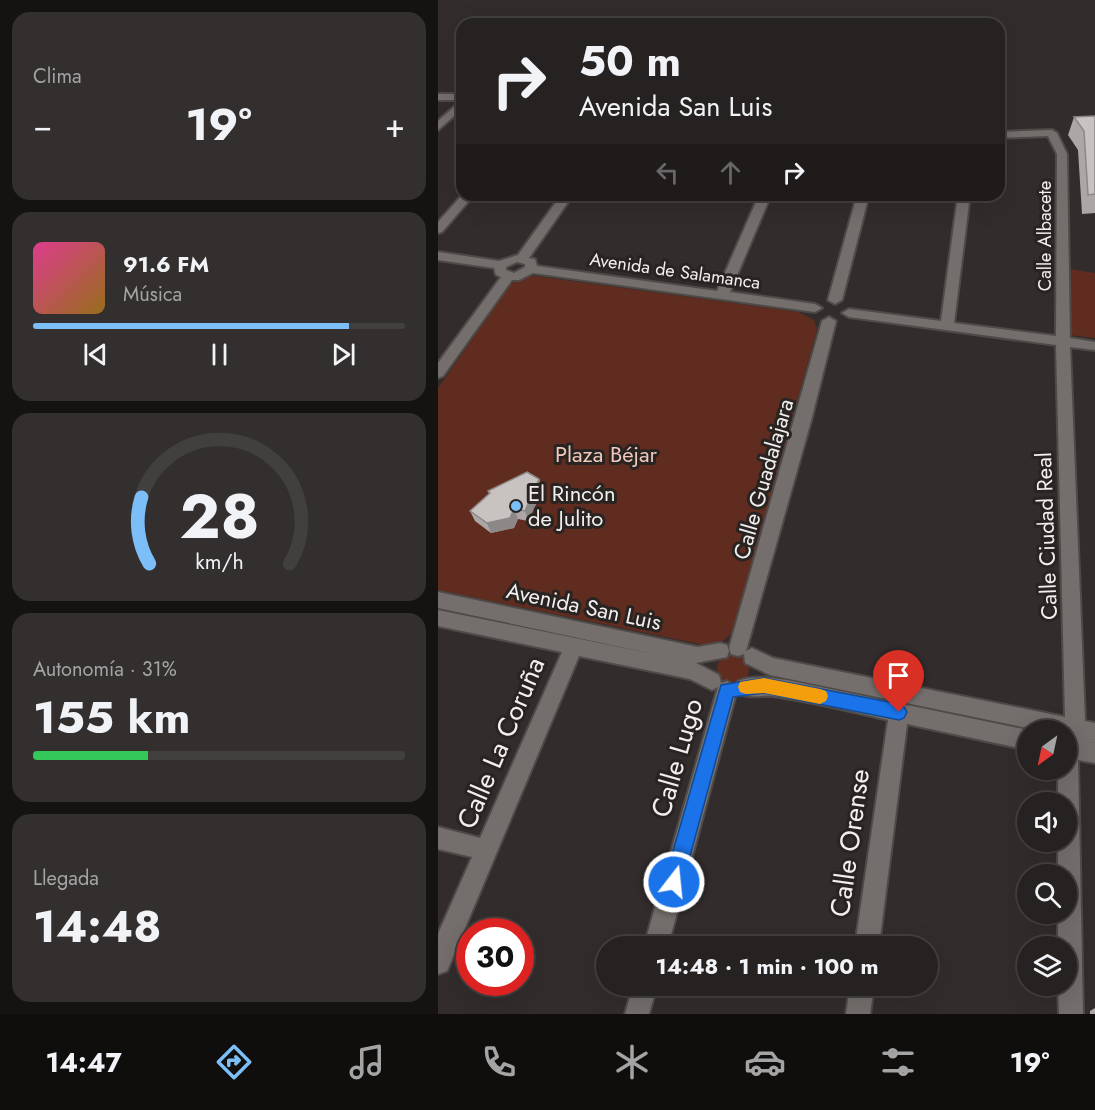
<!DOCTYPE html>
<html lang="es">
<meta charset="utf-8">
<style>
:root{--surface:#262221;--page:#322f2e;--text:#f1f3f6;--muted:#a4a4a5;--line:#423f3f;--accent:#7bbef8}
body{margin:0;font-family:Jost,sans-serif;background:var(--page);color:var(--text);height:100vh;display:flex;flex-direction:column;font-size:22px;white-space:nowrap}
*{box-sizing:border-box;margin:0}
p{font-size:20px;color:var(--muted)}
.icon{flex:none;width:33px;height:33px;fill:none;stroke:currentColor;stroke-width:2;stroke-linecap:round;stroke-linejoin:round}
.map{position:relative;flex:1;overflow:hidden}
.panel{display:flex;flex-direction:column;gap:12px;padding:12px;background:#151312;width:438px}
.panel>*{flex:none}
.guide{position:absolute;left:18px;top:18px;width:549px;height:183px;border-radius:18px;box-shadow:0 6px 24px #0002,0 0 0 2px var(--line);background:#262221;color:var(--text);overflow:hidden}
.needle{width:39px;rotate:213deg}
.controls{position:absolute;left:579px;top:720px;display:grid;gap:12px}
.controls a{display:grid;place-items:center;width:60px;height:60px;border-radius:50%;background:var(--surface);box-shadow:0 6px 24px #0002,0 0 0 2px var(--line);font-size:30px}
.speed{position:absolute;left:18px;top:918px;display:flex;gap:12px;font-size:30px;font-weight:700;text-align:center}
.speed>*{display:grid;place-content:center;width:78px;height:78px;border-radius:50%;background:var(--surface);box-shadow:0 6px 24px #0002,0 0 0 2px var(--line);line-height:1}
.speed .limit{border:9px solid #d22;background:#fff;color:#111}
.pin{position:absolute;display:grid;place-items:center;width:51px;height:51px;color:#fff;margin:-62px -26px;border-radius:50% 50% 50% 0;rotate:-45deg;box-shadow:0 0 6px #0007}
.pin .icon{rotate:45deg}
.me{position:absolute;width:66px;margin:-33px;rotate:16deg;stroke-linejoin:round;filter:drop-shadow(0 0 4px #0008)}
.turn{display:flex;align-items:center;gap:21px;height:126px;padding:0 24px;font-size:27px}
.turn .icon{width:78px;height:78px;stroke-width:2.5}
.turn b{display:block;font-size:42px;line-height:51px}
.lanes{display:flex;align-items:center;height:57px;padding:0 24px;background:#0003;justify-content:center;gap:30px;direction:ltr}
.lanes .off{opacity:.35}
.big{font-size:45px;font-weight:700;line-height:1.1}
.panel .tile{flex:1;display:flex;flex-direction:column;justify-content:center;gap:9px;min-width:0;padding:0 21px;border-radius:18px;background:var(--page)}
.panel .dial{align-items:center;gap:0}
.dial svg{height:156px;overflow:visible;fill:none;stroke:var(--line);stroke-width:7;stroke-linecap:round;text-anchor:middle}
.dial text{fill:var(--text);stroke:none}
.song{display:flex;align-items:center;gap:18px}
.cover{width:72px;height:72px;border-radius:9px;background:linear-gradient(135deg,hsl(330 70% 55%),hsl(40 70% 35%))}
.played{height:6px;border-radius:3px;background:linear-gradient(90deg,var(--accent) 85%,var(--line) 85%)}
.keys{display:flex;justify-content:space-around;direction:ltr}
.heat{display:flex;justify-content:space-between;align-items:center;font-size:33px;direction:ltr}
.charge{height:9px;border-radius:4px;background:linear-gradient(90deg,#34c759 31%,var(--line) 0)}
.trip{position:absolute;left:158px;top:936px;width:342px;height:60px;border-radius:30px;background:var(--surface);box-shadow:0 6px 24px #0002,0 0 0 2px var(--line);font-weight:700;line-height:60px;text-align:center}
.dock{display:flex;height:96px;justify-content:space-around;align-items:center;background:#0f0e0d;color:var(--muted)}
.dock .icon{width:42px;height:42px}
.dock .on{color:var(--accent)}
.dock b{font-size:27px;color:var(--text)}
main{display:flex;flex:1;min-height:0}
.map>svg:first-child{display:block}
.green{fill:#602c1f}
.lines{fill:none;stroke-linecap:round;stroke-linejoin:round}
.minor-casing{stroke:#4e4a48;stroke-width:4}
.minor{fill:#746f6d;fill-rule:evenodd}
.wall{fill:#aca7a6}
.shaded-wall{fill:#8c8887}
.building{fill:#c8c2c1;stroke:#8c8887;stroke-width:1.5}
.route{fill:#1a73e8;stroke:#114b97;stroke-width:1.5}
.slow{fill:#f59e0b}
.poi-dot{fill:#7bbef8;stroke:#282422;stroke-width:2}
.labels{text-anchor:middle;stroke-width:6;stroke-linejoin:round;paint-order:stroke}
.far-street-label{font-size:18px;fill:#f2efee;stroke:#282422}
.park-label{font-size:22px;fill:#f2c7bc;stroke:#282422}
.street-label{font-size:22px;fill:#f2efee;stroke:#282422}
.poi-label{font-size:22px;fill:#f2efee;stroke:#282422;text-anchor:start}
.near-street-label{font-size:27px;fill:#f2efee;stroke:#282422}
</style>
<main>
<section class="panel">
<div class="tile"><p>Clima</p>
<div class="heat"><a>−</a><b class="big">19°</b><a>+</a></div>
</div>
<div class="tile">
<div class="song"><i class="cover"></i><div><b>91.6 FM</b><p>Música</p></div></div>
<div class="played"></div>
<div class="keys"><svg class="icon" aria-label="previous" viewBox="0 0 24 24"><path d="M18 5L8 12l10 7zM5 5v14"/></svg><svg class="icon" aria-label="pause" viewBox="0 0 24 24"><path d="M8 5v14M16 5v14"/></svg><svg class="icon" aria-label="next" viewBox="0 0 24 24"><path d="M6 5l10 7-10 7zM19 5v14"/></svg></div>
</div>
<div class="tile dial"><svg viewBox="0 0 100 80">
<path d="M14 69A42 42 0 1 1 86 69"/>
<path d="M14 69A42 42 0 0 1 10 35" stroke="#7bbef8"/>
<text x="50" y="56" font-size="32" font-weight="700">28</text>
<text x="50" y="72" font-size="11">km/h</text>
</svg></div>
<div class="tile"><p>Autonomía · 31%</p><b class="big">155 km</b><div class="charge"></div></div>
<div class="tile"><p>Llegada</p><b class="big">14:48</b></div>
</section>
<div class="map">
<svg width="657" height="1014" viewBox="0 0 657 1014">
<rect width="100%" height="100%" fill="#322d2c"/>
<path class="green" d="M631 269 657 273V338L631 335Z
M97 276 360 312 376 320 379 329 296 628C289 641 281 644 266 645L0 590V388L72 285 82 278Z
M279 669a16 16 0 1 1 32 0a16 16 0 1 1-32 0Z"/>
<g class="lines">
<defs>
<path id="minor" d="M0 94H24V100H0Z
M24 100V109L0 130V121Z
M614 130 619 133 629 154 632 338 657 342V350L632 347 647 721 657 723V743L628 737V730H599L332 675 307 663 306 654 300 656 293 654 291 648 384 321 391 317 398 321 373 421 308 651 314 648 335 658 627 717 618 345 411 317 404 313 411 309 503 321 520 195H532L516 323 618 336 619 154 610 136 561 138V132Z
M24 195H36L4 232 0 233V222Z
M123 195H135L91 258 97 259 99 266 279 291 321 195H333L292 292 377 304 384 308 377 312 95 273 81 280H74L5 376 0 378V363L63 277 58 275 56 268 0 260V252L61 261 80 255ZM79 262 87 264V267L76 273 68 270V267Z
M419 195H431L404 300 397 304 390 300Z
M0 592 260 647 282 643 289 645 291 651 289 657 258 663 281 675 283 683 289 681 297 687 300 681C316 675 333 678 349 680L590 730V750L469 724 441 946H417L450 720C412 711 373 701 334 696 323 695 306 700 299 690L230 946H206L280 687 274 690 252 679 141 656 9 971 0 974V934L34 857 0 849V827L42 838 124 652 0 626V610L225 656 0 608Z
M628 737 657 743V763L640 760 645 1014H621L620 986H628V946H620V914H628V874H620V842H628V802H620V770H628Z
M195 986H219L211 1014H187Z
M412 986H436L432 1014H408Z"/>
</defs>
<use href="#minor" class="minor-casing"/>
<use href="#minor" class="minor"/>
</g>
<path class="wall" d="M657 116V213L644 214 640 150 630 135 636 117Z
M101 479 105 489 90 521 80 519 76 528 53 533 37 521 32 511 51 494 50 491Z
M657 1008V1014H652V1011Z"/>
<path class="shaded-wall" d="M101 479 105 489 90 521 87 511Z
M76 509 80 519 76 528 53 533 49 523Z"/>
<path class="building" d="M657 116V194L650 195 646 131 636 117Z
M89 472 101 479 87 511 76 509 72 518 49 523 32 511 52 493 50 491Z"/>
<path class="route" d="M326 678 461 704 466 707 469 712 466 718 461 720 326 693 295 697 245 882 242 889 236 892 229 889 226 882 283 685Z"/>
<path class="slow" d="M326 678 382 689 388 691 390 696 388 701 382 704 326 693 308 694 302 692 300 687 302 682Z"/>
<circle class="poi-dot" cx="78" cy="506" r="6"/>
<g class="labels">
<g class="far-street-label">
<text transform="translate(607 236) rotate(-90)" y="6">Calle Albacete</text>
<text transform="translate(237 271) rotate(8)" y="6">Avenida de Salamanca</text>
</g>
<g class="park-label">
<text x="168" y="462">Plaza Béjar</text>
</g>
<g class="street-label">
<text transform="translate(325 479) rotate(-74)" y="8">Calle Guadalajara</text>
<text transform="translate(608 536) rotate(-92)" y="8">Calle Ciudad Real</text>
<text transform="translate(146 606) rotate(12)" y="8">Avenida San Luis</text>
</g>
<g class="poi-label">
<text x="90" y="501">El Rincón<tspan x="90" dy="25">de Julito</tspan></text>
</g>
<g class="near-street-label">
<text transform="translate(63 743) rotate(-67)" y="9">Calle La Coruña</text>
<text transform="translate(239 758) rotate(-74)" y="9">Calle Lugo</text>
<text transform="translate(412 843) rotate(-82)" y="9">Calle Orense</text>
</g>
</g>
</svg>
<div class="controls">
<a><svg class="needle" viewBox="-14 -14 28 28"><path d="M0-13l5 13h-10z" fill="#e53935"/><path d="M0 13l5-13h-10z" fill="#a4a4a5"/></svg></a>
<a><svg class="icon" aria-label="sound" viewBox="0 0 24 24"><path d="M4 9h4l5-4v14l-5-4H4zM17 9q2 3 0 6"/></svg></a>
<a><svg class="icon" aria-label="search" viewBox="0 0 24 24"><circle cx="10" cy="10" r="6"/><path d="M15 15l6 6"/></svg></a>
<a><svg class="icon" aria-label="layers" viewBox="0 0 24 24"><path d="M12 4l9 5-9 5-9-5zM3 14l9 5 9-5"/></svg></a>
</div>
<div class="speed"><div class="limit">30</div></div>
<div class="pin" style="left:461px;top:712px;background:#d93025"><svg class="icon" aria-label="arrive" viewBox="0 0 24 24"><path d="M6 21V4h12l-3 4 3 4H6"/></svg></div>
<svg class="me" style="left:236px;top:882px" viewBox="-20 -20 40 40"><circle r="17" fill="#1a73e8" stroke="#fff" stroke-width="3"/><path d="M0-11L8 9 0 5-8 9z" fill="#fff"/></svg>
<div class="trip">14:48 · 1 min · 100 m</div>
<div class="guide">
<div class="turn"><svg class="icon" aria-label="right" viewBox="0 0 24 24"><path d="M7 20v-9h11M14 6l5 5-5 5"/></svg><div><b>50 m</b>Avenida San Luis</div></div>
<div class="lanes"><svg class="icon off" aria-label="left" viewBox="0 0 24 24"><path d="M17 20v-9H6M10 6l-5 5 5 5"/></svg><svg class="icon off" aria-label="ahead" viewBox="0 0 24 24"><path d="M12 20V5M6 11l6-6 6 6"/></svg><svg class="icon" aria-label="right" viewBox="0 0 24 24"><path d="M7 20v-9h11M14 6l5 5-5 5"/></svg></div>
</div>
</div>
</main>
<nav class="dock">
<b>14:47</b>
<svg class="icon on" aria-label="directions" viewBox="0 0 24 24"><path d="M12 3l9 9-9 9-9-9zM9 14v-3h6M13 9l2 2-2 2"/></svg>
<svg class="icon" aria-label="music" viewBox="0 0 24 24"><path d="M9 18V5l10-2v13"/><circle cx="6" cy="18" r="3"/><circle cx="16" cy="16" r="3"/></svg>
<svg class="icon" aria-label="phone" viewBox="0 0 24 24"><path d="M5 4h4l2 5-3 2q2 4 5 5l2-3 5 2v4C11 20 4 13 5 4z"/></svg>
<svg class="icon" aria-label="climate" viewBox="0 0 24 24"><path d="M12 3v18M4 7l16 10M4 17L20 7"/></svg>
<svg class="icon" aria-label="car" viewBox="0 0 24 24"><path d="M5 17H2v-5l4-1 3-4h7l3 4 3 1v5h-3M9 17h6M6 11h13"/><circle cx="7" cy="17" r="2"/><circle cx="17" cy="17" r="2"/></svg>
<svg class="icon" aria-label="filters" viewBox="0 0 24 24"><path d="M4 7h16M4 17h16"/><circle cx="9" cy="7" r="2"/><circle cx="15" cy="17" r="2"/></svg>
<b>19°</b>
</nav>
